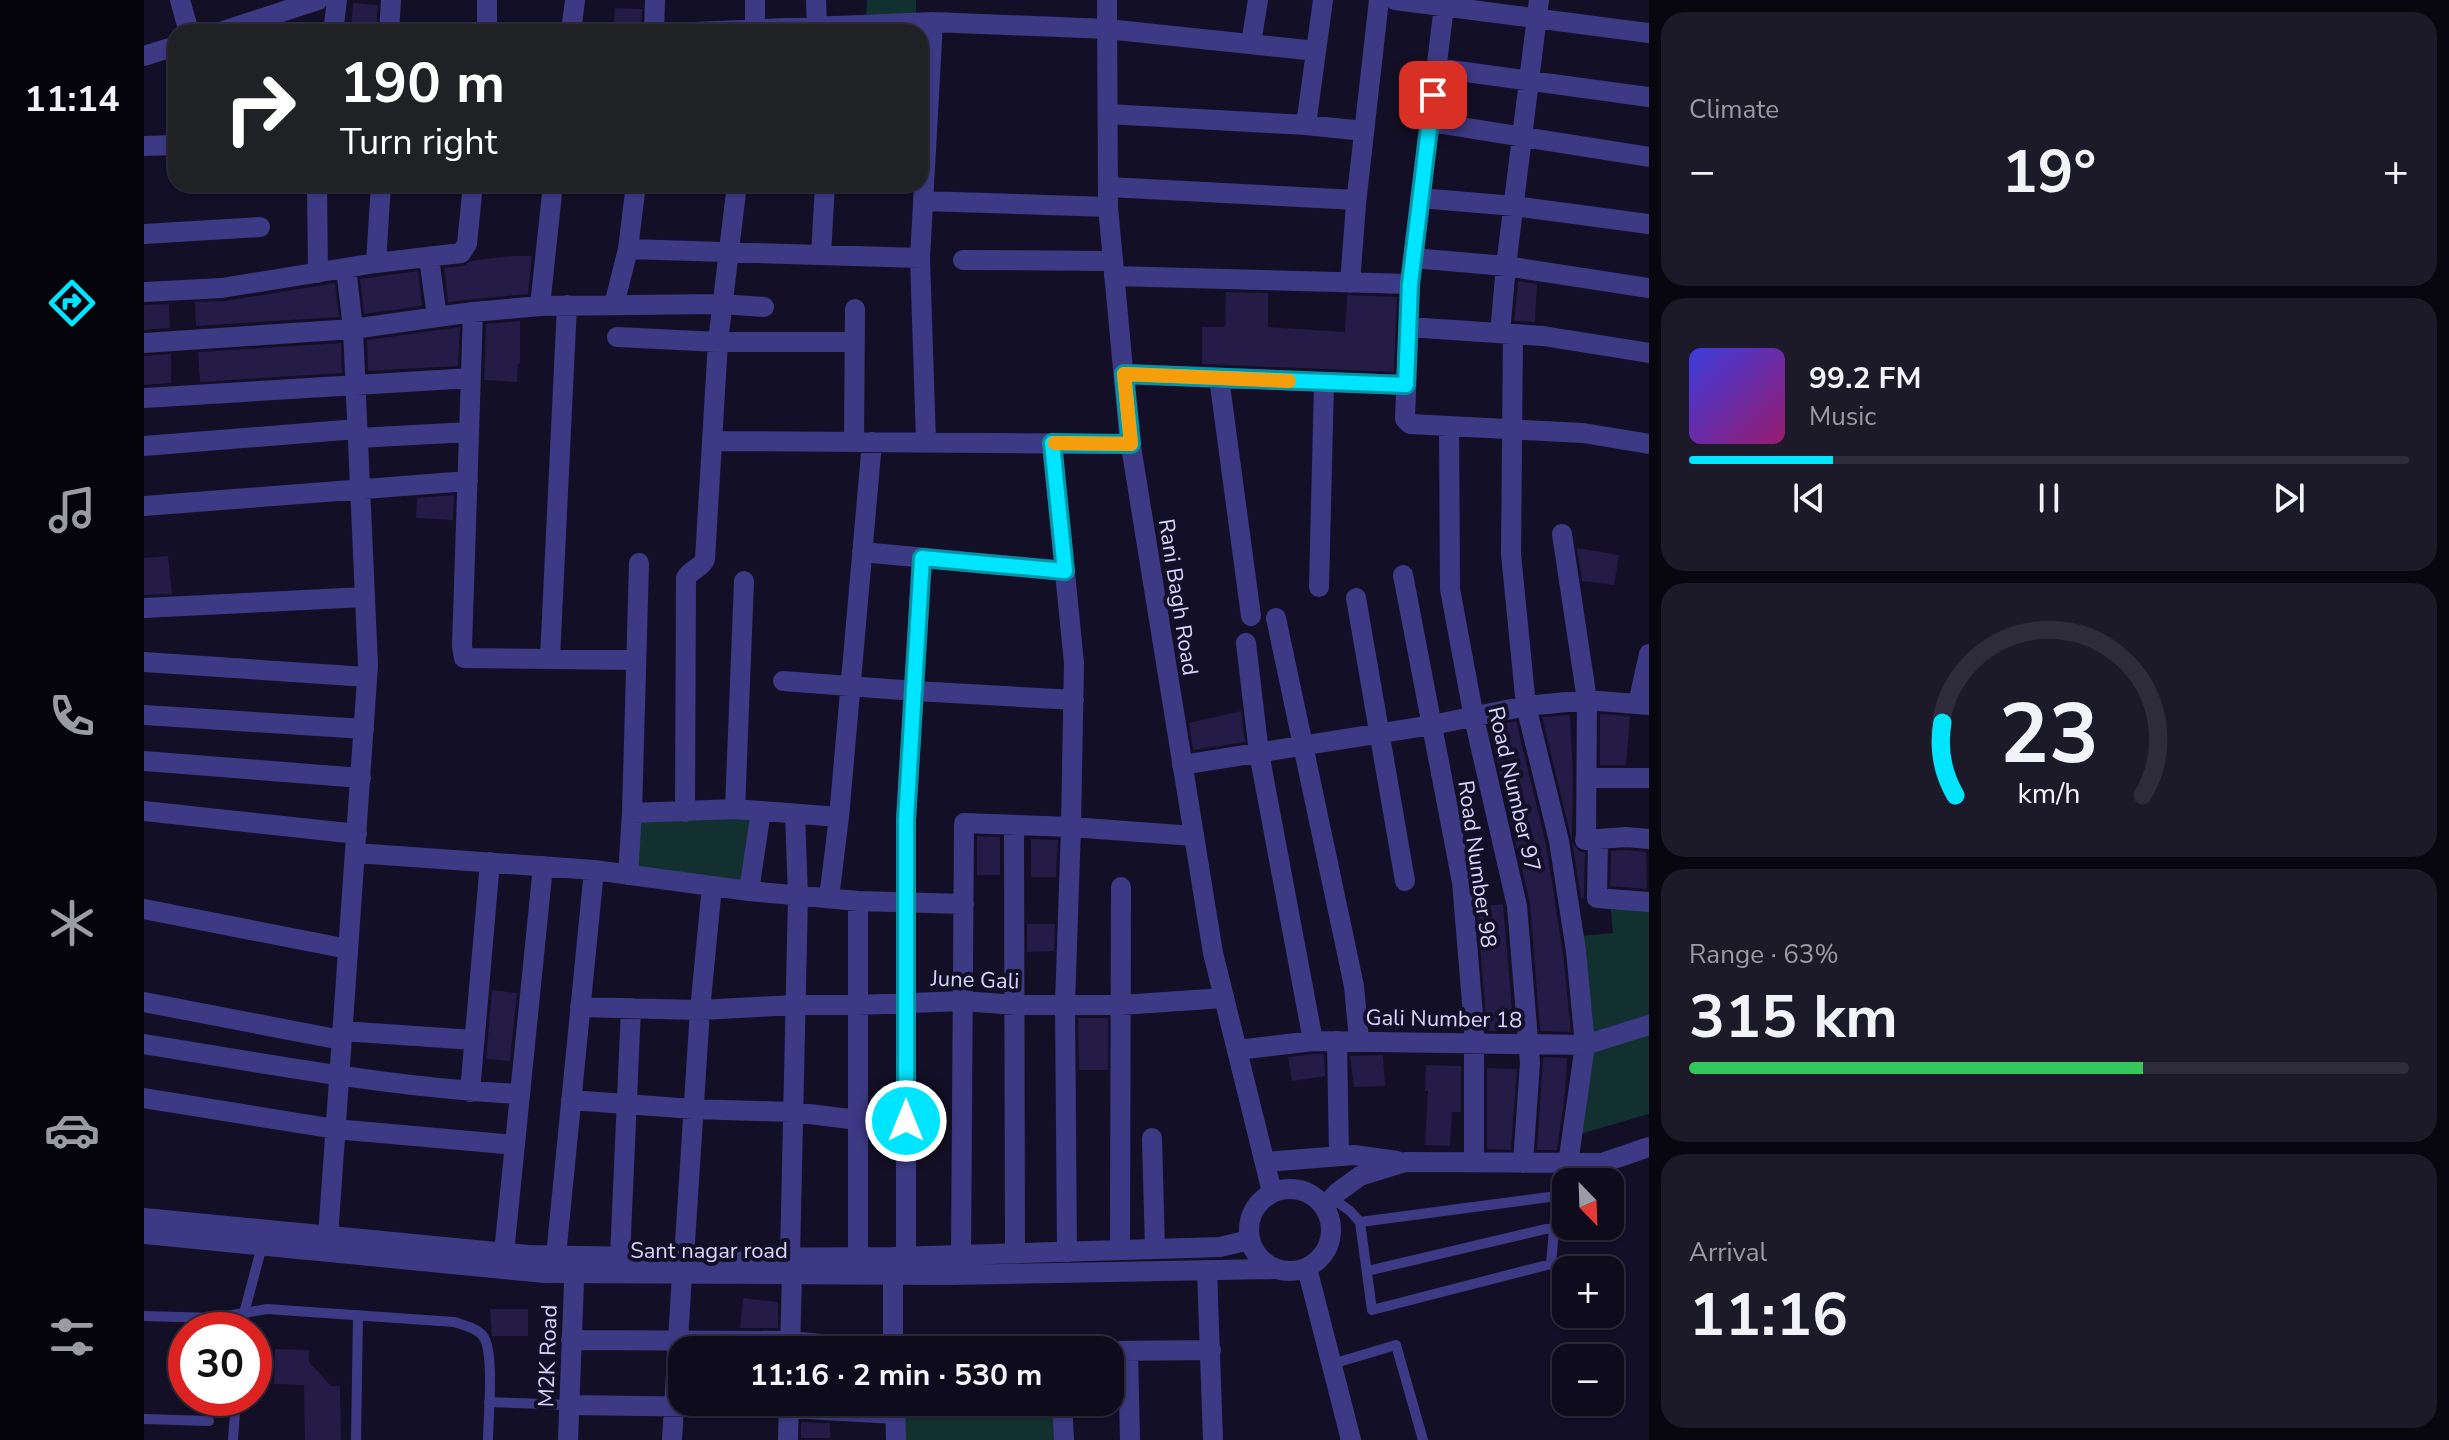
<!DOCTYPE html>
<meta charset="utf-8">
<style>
:root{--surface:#0e0b1c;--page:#1c1929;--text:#f1f3f6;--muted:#9b9ba3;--line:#2e2b3b;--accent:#00e5ff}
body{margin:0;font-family:"Nunito Sans",sans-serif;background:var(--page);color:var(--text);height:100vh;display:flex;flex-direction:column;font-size:30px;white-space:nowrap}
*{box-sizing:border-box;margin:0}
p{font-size:26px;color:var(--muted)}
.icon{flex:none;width:44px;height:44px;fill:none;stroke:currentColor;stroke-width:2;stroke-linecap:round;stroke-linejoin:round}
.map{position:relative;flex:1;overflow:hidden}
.drawer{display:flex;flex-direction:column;gap:12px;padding:12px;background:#08060f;width:800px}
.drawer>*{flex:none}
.hud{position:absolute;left:24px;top:24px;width:760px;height:168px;border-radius:24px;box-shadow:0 2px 6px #0004,0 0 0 2px var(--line);background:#202124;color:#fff;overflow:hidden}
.needle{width:52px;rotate:157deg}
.fabs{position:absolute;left:1408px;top:1168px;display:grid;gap:16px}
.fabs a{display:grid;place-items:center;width:72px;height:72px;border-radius:16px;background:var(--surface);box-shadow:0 2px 6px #0004,0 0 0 2px var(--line);font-size:40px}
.speed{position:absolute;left:24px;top:1312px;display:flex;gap:16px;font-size:40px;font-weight:700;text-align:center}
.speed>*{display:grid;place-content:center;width:104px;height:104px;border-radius:50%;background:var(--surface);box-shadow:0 2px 6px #0004,0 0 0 2px var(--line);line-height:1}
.speed .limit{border:12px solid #d22;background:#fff;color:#111}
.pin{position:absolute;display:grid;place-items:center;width:68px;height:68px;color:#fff;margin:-34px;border-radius:16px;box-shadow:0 4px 12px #0006}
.me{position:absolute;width:88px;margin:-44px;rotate:0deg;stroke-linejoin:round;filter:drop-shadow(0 0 6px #0008)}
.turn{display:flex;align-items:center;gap:28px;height:168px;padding:0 40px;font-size:36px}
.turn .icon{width:104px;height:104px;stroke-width:2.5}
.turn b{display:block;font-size:56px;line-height:68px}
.big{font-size:60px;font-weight:700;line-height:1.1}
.drawer .card{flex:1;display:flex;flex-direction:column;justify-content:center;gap:12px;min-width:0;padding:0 28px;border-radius:24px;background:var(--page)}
.drawer .dial{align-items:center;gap:0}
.dial svg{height:208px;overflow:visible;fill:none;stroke:var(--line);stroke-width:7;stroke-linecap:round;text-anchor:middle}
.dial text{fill:var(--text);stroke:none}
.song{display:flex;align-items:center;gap:24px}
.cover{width:96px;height:96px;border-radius:12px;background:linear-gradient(135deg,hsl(240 70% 55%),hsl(320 70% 35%))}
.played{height:8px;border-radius:4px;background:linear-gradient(90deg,var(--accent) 20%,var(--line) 20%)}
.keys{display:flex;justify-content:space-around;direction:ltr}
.heat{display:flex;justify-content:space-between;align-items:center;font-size:44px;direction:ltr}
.charge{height:12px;border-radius:6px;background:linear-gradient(90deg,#34c759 63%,var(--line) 0)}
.trip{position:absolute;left:524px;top:1336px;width:456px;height:80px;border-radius:24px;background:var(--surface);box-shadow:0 2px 6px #0004,0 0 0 2px var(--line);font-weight:700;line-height:80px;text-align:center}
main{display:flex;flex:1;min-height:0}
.menu{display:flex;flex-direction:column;width:144px;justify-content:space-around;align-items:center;background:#06040b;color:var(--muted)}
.menu .icon{width:56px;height:56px}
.menu .on{color:var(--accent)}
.menu b{font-size:36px;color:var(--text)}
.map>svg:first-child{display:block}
.green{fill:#12302f}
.building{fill:#241b47}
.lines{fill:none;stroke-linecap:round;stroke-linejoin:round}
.service{stroke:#3d3a85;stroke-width:10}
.minor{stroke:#3d3a85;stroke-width:20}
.tertiary{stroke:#3d3a85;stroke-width:20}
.route-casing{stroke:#0095a6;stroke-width:20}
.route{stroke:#00e5ff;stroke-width:14}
.slow{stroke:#f59e0b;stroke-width:14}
.labels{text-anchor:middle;stroke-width:8;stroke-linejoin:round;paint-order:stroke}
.street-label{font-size:22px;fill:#d9d4ff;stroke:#130f26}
</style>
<main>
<nav class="menu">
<b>11:14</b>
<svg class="icon on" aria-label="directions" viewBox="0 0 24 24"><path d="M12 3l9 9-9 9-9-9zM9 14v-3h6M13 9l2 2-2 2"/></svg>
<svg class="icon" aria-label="music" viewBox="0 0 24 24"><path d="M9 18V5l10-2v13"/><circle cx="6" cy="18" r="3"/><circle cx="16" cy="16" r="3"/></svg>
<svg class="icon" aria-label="phone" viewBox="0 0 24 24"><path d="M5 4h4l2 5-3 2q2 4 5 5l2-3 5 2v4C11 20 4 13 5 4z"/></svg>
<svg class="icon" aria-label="climate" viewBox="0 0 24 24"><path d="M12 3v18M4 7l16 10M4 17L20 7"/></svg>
<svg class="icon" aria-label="car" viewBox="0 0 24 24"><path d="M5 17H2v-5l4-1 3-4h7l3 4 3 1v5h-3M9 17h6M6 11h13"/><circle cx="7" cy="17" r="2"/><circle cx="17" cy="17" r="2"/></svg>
<svg class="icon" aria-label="filters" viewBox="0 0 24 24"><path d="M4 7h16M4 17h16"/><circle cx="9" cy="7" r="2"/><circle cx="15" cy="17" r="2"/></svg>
</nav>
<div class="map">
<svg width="1505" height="1440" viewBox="0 0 1505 1440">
<rect width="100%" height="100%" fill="#130f26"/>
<path class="green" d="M723 0H772V16L722 17Z
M493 815H612L601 887 488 874Z
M1466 900 1505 904V1114L1429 1136 1437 936 1469 933Z
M757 1402H910L911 1440H758Z"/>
<path class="building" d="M209 3 234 5 232 32H207Z
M471 8 498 9 497 32H469Z
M366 256H388L384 294 304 302 300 268 319 266 327 261Z
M274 271 278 306 220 314 216 279Z
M1374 281 1393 284 1391 322 1370 321Z
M191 283 195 317 52 326 51 302 80 301Z
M1082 292 1124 293V327L1201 332 1203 295 1253 297 1250 372 1058 364V327H1081Z
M25 304 26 328 0 330V305Z
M376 321V364L374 363 373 382 340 380 342 324Z
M316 327 314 366 224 371 223 340Z
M197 343 198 373 56 382 54 352Z
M27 354V383L0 385V356Z
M310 495 309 520 272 518 273 498Z
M1433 548 1475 555 1470 585 1438 581Z
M24 556 28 594 0 595V558Z
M1097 711 1101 742 1049 750 1045 723Z
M1456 714 1486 716 1482 765H1456Z
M1426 715 1429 775 1428 841 1398 717Z
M1372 721 1402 844 1419 953 1427 1032 1396 1031 1386 903 1345 727Z
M833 836 856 837V875H833Z
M887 839 914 840 912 877H887Z
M1428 842 1435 851 1441 853 1440 897 1437 898Z
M1482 850 1502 852 1503 889 1466 886 1467 851Z
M1359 904 1370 1031H1343L1333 907Z
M883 924H911L910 951 883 952Z
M348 990 373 993 366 1061 342 1059Z
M934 1018H964V1070H935Z
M1170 1054H1180L1181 1076 1148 1081 1144 1057Z
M1239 1055 1241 1086 1210 1087 1206 1056Z
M1399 1057 1423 1058 1421 1094 1413 1150H1393Z
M1282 1065 1317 1066V1112H1308L1306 1146 1281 1145 1284 1091H1281Z
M1343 1068 1373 1069 1367 1150 1343 1149Z
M599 1298 634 1302V1328H596Z
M346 1309H384V1336H348Z
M131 1349 165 1350V1362L187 1386H196L197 1440H161L160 1385 130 1384Z
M657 1422 686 1423V1438H657Z"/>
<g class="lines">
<path class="service" d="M1413 1196 1407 1264 1228 1310 1216 1222Z
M1188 1198 1206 1211 1216 1222
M1223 1271 1410 1227
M0 1316 71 1318 123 1309 310 1322C319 1325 333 1328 339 1336 351 1352 344 1418 344 1440
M98 1330 100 1313 118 1246
M1188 1364 1252 1345 1279 1440
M345 1402 425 1405
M0 1419 65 1421
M89 1440 92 1398
M212 1440 214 1315"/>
<path class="minor" d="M36 0 45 32
M672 0 673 26
M1251 0 1505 33
M1300 6 1266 284 1261 419 1266 424 1439 433 1505 444
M76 32 174 0
M189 32 193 0
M245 32 247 0
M343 32V0
M427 32 431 0
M510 32 511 0
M549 32 789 22 963 29 1172 51
M611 32V0
M1107 44 1114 0
M0 56 32 46
M1292 68 1505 97
M964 114 1162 125 1220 131
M1286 122 1505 157
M1162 125 1179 0
M0 146 32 145
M173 184 174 273
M964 187 1212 200
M1276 198 1370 206 1505 224
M779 201 964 207
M0 234 116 227
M484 249 492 184
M677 255 681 184
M285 258 293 317
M1269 258 1362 266 1505 288
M819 260 969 261
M232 263 237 184
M970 276 1266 284
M1206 283 1212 204 1235 0
M0 292 78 288 232 263 317 253 323 244 329 184
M470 305 484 249 776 258
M396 306 409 184
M329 312 318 646 320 658 491 660
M1264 327 1399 336 1505 353
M1356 333 1362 266 1395 0
M1369 334 1367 554 1382 706 1415 841 1432 951 1441 1045 1424 1164
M473 337 574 342H711
M0 343 209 329 329 312 396 306 578 304 620 307
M980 374 1262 385
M1075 378 1107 616
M0 398 327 378
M1305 426 1306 589 1330 718 1373 906 1386 1063 1379 1163
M214 438 325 432
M568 441 987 444
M710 442 711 309
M782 442 776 258 789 22
M908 443 930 663 927 827 921 1004 923 1252
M0 446 213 429
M0 506 324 481
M1418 534 1443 700 1442 840
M718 552 921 571
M1259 575 1318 882 1330 1027V1162
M1175 587 1180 383
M1212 598 1261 881
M0 608 221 597
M1132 618 1210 986 1215 1040
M1102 643 1115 753 1169 1041
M406 658 423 305
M0 662 223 677
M639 681 771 691 930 700
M1494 704 1505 654
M0 715 220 729
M0 761 217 778
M1038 765 1288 725 1382 706 1443 700 1505 705
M1443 778H1505
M591 809 600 581
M0 811 213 834
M541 812 542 578C547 569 558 568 561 559L574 342 593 184
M488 813 591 809 695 817
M870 826 871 1253
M1454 839 1453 898 1505 902
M1441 840 1482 837 1505 839
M212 853 450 870 605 891 714 901 820 904
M484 875 488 813 495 563
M605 891 617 811
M685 898 695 817 728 442
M0 909 204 949
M0 1002 197 1040
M436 1007 556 1010 651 1005H714L819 1001 872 1005H977L1080 998
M198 1031 330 1040
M1193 1041 1195 1156
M0 1044C125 1064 250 1088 376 1094
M1093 1050 1169 1041 1441 1045 1505 1025
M326 1092 346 862
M0 1098 191 1129 371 1145
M427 1100 549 1109 649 1112 714 1120 762 1121
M1008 1138 1011 1249
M1121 1162 1210 1155 1253 1161
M1180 1207 1194 1192 1216 1176 1261 1162 1458 1163 1505 1147
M184 1237 224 665 209 329 202 268
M976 1250 977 887
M360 1253 399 866
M817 1255 820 823 927 827 1050 836
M412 1256 450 870
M762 1256V820L778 558
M476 1257 487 1008
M646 1257 654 896 651 814
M714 1257V901
M540 1258 556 1010 568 886
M1063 1270 1069 1440
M427 1340 646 1341 739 1350
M646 1350 648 1274
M749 1350V1258
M966 1351 1067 1350
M984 1351 986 1440
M918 1402 920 1440
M751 1404 752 1440
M425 1405 645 1408 751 1414
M424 1440 431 1256
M528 1440 538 1274
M644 1440 645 1402"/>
<path class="tertiary" d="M963 0 964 207 985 434 1069 953 1128 1192
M1105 1230a41 41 0 1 1 82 0a41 41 0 1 1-82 0Z
M0 1218 384 1255 540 1258 749 1257 1076 1247 1105 1240
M0 1234 400 1273 802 1275 1131 1269
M1163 1268 1207 1440"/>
</g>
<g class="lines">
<defs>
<path id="route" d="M762 1121V820L778 558 921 571 908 443 987 444 980 374 1262 385 1266 284 1289 95"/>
</defs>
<use href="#route" class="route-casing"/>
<use href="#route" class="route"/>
<path class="slow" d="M911 443 987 444 980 374 1145 381"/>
</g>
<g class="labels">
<g class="street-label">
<text transform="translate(1035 597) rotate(81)" y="8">Rani Bagh Road</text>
<text transform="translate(1371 789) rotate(77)" y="8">Road Number 97</text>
<text transform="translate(1334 864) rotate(82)" y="8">Road Number 98</text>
<text transform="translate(831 979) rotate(2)" y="8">June Gali</text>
<text transform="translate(1300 1018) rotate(1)" y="8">Gali Number 18</text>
<text x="565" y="1258">Sant nagar road</text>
<text transform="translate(403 1356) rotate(-88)" y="8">M2K Road</text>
</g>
</g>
</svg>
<div class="fabs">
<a><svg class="needle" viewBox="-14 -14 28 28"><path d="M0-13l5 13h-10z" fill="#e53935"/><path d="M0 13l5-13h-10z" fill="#9b9ba3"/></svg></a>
<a>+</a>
<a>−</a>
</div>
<div class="speed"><div class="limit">30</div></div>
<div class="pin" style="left:1289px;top:95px;background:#d93025"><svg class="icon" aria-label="arrive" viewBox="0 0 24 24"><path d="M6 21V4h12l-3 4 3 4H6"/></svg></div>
<svg class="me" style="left:762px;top:1121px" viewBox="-20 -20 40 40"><circle r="17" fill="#00e5ff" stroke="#fff" stroke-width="3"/><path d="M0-11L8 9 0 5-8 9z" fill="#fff"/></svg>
<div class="trip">11:16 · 2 min · 530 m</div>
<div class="hud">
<div class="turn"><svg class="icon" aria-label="right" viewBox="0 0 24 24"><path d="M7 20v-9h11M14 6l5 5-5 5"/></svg><div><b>190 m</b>Turn right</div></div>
</div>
</div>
<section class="drawer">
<div class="card"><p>Climate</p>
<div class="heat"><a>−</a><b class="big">19°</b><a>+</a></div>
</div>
<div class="card">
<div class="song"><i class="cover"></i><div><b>99.2 FM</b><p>Music</p></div></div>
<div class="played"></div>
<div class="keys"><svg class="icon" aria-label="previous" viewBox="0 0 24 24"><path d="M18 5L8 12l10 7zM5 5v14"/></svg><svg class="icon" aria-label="pause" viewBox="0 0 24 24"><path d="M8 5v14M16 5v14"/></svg><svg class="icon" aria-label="next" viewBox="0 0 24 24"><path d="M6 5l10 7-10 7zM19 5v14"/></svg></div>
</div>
<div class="card dial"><svg viewBox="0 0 100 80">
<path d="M14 69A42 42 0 1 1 86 69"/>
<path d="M14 69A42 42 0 0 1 9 41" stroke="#00e5ff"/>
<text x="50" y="56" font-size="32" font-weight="700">23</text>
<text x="50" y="72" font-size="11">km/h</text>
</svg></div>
<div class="card"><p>Range · 63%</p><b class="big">315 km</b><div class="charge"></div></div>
<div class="card"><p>Arrival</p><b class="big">11:16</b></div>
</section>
</main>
